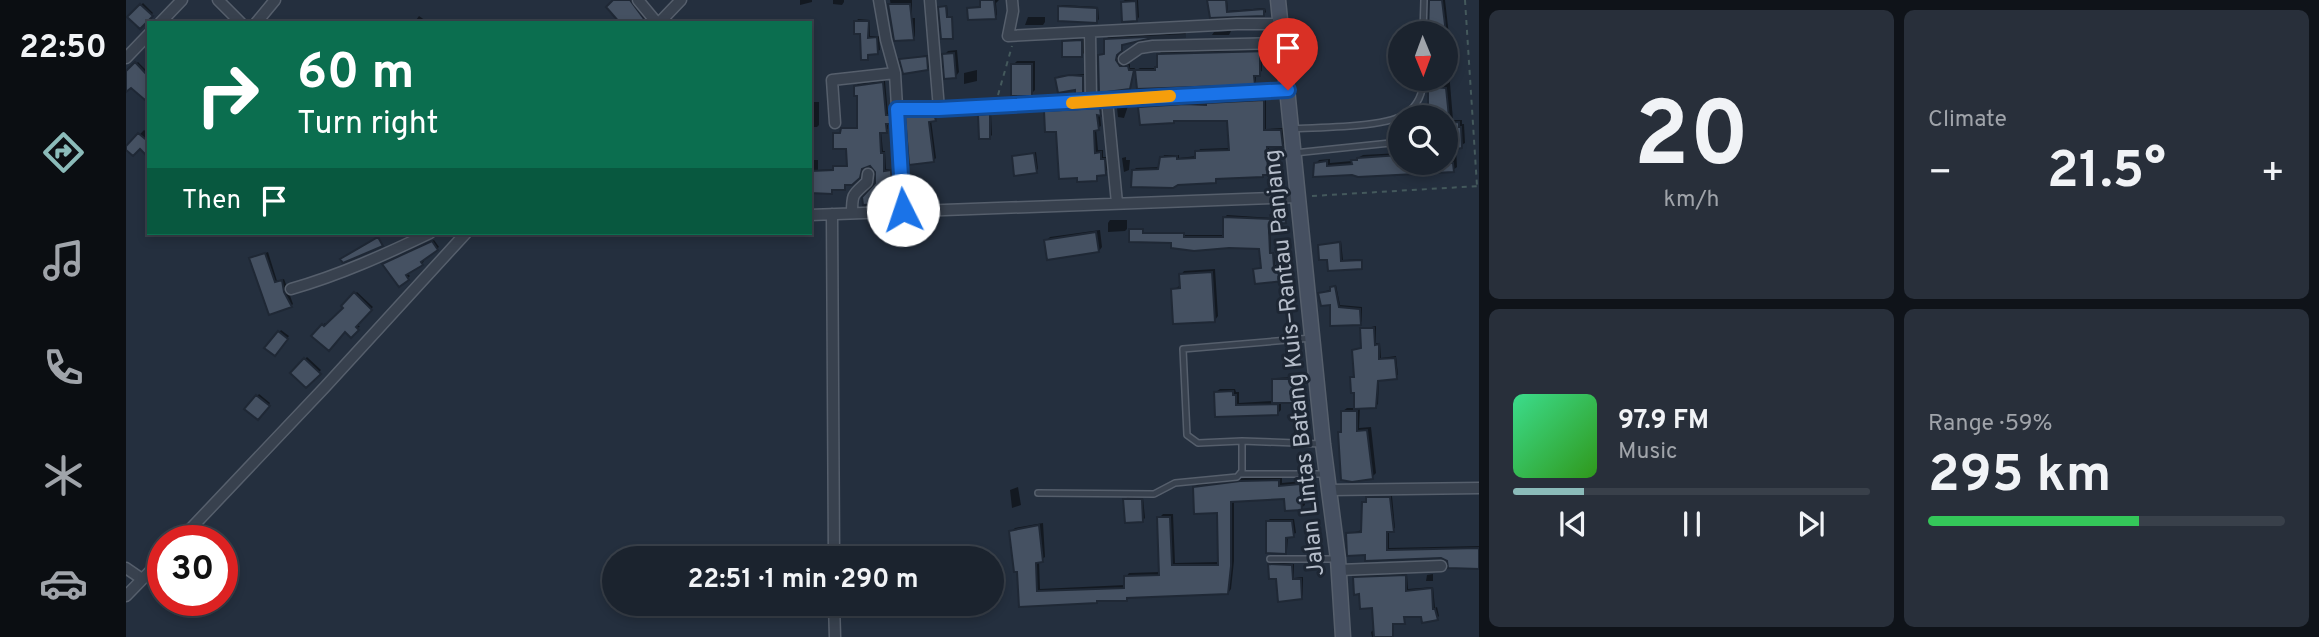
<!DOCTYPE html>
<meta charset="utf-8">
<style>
:root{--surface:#1b232e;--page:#282f3a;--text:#f1f3f6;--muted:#a0a4aa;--line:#39404a;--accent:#8bbbb9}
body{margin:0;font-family:Overpass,sans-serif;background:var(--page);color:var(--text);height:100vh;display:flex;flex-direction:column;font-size:26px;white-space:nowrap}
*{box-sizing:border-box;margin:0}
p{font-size:23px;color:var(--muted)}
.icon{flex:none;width:38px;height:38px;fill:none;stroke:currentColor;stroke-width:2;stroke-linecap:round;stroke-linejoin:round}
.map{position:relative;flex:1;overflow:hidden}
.panel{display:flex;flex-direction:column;gap:10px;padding:10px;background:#0f1319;width:840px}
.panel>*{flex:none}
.banner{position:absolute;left:21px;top:21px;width:665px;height:214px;border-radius:0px;box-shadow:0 4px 10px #0003,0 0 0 2px var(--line);background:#0b6e4f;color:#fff;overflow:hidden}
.needle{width:46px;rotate:179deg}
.controls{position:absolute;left:1262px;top:21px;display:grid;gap:14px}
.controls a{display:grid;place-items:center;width:70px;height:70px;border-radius:50%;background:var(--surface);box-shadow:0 4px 10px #0003,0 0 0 2px var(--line);font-size:35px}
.speed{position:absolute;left:21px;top:525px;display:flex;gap:14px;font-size:35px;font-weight:700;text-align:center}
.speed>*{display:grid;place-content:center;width:91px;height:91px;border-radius:50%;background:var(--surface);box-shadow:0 4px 10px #0003,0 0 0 2px var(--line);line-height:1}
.speed .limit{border:10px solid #d22;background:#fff;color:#111}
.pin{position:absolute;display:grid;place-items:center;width:60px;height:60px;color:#fff;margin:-72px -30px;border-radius:50% 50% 50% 0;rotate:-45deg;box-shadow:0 0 7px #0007}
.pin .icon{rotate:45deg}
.me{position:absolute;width:77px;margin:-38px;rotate:356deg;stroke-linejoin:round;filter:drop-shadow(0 0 5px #0008)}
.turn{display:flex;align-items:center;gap:24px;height:147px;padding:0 35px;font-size:32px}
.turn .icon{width:91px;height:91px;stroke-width:2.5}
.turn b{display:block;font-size:49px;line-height:60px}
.then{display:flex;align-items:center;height:66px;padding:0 35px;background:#0003;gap:14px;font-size:26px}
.big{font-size:52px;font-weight:700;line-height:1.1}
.panel .card{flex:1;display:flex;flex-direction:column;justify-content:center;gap:10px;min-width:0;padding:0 24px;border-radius:10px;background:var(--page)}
.panel .dial{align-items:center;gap:0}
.dial b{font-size:91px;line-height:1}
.song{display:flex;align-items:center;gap:21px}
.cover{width:84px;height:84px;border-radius:10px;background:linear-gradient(135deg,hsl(150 70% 55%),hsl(110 70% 35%))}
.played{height:7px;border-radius:4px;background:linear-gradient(90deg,var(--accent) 20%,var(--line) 20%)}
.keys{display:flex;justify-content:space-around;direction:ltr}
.heat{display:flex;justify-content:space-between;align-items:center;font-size:38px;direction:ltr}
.charge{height:10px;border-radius:5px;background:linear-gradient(90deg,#34c759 59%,var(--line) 0)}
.panel .tiles{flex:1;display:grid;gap:10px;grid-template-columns:repeat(2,1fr)}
.trip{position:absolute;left:476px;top:546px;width:402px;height:70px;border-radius:35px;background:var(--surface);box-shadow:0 4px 10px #0003,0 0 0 2px var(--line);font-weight:700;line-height:70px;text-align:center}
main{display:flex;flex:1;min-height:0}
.tab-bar{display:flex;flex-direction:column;width:126px;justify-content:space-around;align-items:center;background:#0b0e12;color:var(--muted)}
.tab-bar .icon{width:49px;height:49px}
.tab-bar .active{color:var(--accent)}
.tab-bar b{font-size:32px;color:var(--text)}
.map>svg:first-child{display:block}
.shadow{fill:#0007}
.building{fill:#455162;stroke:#1f2835;stroke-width:2}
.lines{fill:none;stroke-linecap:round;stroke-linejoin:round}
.service-casing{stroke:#565f6c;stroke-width:8}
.minor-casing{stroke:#565f6c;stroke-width:13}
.secondary-casing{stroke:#565f6c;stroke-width:17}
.path{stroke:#44595c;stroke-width:2;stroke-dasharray:5 5;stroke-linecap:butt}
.service{stroke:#38414e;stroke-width:5}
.minor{stroke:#38414e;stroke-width:10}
.secondary{stroke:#465061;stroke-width:14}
.route-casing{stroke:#114b97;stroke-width:18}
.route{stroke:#1a73e8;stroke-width:12}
.slow{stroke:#f59e0b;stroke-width:12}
.labels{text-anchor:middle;stroke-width:6;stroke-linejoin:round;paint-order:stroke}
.street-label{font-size:23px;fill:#b4bcc9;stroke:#1d2633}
</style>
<main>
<nav class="tab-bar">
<b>22:50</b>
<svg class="icon active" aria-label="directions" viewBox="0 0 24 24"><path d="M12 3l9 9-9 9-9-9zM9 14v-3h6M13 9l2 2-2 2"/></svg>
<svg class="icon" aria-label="music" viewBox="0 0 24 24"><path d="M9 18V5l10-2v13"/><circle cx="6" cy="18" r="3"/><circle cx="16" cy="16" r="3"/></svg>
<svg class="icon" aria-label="phone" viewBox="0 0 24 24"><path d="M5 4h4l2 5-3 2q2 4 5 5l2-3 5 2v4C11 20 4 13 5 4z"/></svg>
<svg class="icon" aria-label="climate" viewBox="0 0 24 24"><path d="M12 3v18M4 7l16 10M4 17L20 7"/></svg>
<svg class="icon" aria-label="car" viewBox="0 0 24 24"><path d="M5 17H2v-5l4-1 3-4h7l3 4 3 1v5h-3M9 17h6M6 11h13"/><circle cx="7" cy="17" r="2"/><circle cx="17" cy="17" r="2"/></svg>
</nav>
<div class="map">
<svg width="1353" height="637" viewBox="0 0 1353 637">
<rect width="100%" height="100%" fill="#242f3e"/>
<path class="shadow" d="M490 0H507L519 16 513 23Z
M674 0H686V2L674 5Z
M707 0H718V2L716 5 707 4Z
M764 0H786V18H789V36L787 39H770Z
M856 0H873L870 3 871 15 869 17 843 8 856 6Z
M999 0H1012L1013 17 1011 20 996 2Z
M1083 0H1101L1102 11 1139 8 1140 12 1138 14 1085 16Z
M1305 0H1319L1324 44 1321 47 1327 120H1336V124H1338L1339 143 1330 148 1331 167 1327 170 1189 175 1190 164 1193 160 1204 159V163L1226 161 1237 155 1274 153V163H1320V117H1304L1302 79H1320V33H1302L1305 22Z
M17 3 27 13 14 27 4 17Z
M821 5 822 16H827L826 37 814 7Z
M936 5 972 7 973 19 971 22 933 7Z
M293 16 303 23H288Z
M902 17H919V22L917 25H899Z
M732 19 744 20V36H753L754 50 744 53 741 58 735 32 730 22Z
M1105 31 1103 35H1086L1088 32Z
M1060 33 1058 36H1026L997 43V47L992 52 993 60 998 65 1004 64V68H1009L1002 88 974 55 979 53 980 40 982 37Z
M958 39V53L956 55 938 42 940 40Z
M831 50 833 72 830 76 818 55 822 51Z
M1145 50 1143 55H1136V71L1130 74V81L1128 83 1011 70 1014 68H1030L1033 65V54L1035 52Z
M802 55 803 67 801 69 775 60Z
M891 61H909V90L905 94 887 65Z
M12 62 23 73V94L5 85 0 90V73Z
M851 70V81L838 84V73Z
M958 74V89L956 92 931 78 933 76Z
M759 81 762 114H765L766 120 762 122V129L755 131 757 151H759L760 169H767L769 199 767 201 751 184V171L744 164 737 167 735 174 726 183H720L718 188H708L705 193 684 191V160H692V170L709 169 711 165H723L722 148 709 134 716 131 719 127H733V95L730 86 732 84Z
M1140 98V129L1157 128 1159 142 1156 145H1143V170L1137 176 1092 178 1089 181 1007 171 1010 168 1034 167 1038 155H1053V158L1071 156 1074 149 1105 148 1103 119 1014 107 1017 105 1082 104 1084 101Z
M684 102H693V125L691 127H684Z
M976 106 977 111 974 114 975 126 970 129 972 150H977V157H981L982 170 973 174 970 179 920 112 923 109Z
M994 106H1002L998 118 992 117 991 108Z
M856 113H865L866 135 864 137 854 116Z
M783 115H811L809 120H805L810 158 808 160 781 118Z
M18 130 23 134V156L14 147 1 148Z
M910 152 912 169 910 171 888 157Z
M1000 157V160H1004L1003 170 998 172 996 158Z
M1161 212 1159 221 1149 222V226L1144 228 1145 252H1148L1149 265H1157L1159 277 1157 279 1129 270 1137 267 1135 247 1047 242 1004 230 1018 228V232H1059V235H1098L1099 217 1101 215 1147 218 1148 213Z
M984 220H1001V229L999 231 982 232V223Z
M974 230 976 247 973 251 920 241 924 237Z
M308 240 313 247 297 259 298 261 296 264 281 273 284 276 282 278 261 262Z
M1215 241 1217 260 1237 259 1235 267 1203 258 1193 245Z
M142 252 151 281 158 279 167 304 165 306 125 259Z
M1089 269 1092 316 1089 320 1047 290 1055 285V275L1058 271Z
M1208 285H1210L1214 305 1236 307V321L1234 324 1194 293 1206 289Z
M231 292 247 307 230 323 234 327 188 336 199 323 201 326 220 308 217 306Z
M1250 326V343H1254L1255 358 1270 356 1272 375 1253 379 1252 404 1250 406 1234 407 1233 428 1245 427 1250 473 1246 477 1214 432 1216 430 1217 411 1221 408H1230L1226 378 1228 375 1227 351 1237 347 1236 329Z
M155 330 163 336 149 354 141 347Z
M181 357 195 370 180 386 166 372Z
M1170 377 1171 399 1168 401H1155V410L1152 413 1091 415 1090 392 1094 389H1109L1110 392H1113V403L1148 401 1147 380 1150 378Z
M133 394 144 403 132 418 121 409Z
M1171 419H1180V434L1178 436H1169L1168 421Z
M1156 477V483L1177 481 1179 505 1175 508 1160 498 1108 500V561L1105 589 1102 593 1003 596 1000 599 894 605 892 570 885 532 889 528 917 523 919 557 913 561 914 589 1000 585V577L1003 573 1035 572 1033 518 1037 514H1047L1049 563 1093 562V511L1069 487 1072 484 1119 478Z
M892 487 895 505 886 508 884 490Z
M1244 496H1266L1269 528 1263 531V548L1353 546V567L1316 556 1241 553 1222 534 1236 530 1238 503Z
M1001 497 1017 498 1019 518 1017 520 999 500Z
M1144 519H1168L1170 533 1162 536 1161 550 1159 552 1142 521Z
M1146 562 1168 564V578L1177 577V595L1175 598 1152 577 1144 565Z
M1281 574 1282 589 1307 587 1309 608 1311 607 1313 616 1311 618 1279 615 1278 622H1268V637H1246L1245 632 1249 629 1247 606 1235 592 1229 578 1231 576Z
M1307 574V581H1300L1301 575Z"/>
<path class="building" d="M487 0H504L521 23H494L480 7Z
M854 0H868L870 19 842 20 841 8 854 7Z
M1081 0H1100L1101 12 1138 9V16L1084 18Z
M1303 0H1316L1320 33H1302Z
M1010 1 1011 21 996 22 995 2Z
M14 4 27 16 14 29 1 17Z
M762 4H784L788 40 768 41Z
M820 6 821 17H826L827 39H815L812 7Z
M932 6 971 8V23L932 21Z
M728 21H743L742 38 751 37 752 54 742 55V60H735L734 34H728Z
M1059 35V37L1026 38 996 45V51L991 55 990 60 994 66H1002L1003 70H1008L1004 89 973 93 972 55 978 54V39Z
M956 40V57H936V41Z
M1143 51 1144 57H1134V76H1128L1129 85 1011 89 1009 70H1029V67H1031V54Z
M828 53 830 78 818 79 816 54Z
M801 56 802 70 777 74 773 59Z
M9 62 23 77V96L19 100 5 88 0 92V71Z
M885 64H906V96H885Z
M943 75 957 76V93L949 94V90L932 93 929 78Z
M1302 79H1310V87L1320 88 1323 117H1302Z
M757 82 760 115H764V124H760L761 133H754L755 153H758V171L765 170 767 203 737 205 736 197 749 183V172L744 166 736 169 734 178 726 185H719V190H706V194L684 193V171L707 170V166H721L720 149H707V133H714L715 128H731V96H728V86Z
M1138 100V130H1155L1157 147H1141L1142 175H1137V177L1090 179V183L1052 185 1047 188 1005 187 1006 170 1032 169 1034 157 1051 156V159L1069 158V151L1103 150 1101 121H1048V123L1014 125 1012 107 1059 104 1080 105V103Z
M974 108 975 116 971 115 973 130 968 131 969 153 975 152V159H979L980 175 971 176V181L951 182V178L933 179 930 132H919L918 111Z
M864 114V139H853L852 115Z
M779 117H809L810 121 803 122 808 162 783 165Z
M1333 122V127H1335L1336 148 1320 151V123Z
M12 133 23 142V158L14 149 7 156 0 150V146Z
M908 153 911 173 888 176 886 156Z
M1274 155V163H1327L1328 172 1232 177 1226 175 1187 177 1188 163 1201 161V166L1226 164 1225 160H1231V158Z
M1159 213 1160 223 1148 224V230H1143L1144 253H1147L1148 267 1156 266 1157 281 1129 284 1127 269 1135 268 1133 249 1103 248 1068 251 1045 248V243L1003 242V229H1017V233H1058V237H1097V217L1145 219 1144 215Z
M970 232 973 252 921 260 918 240Z
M252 237 257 246 217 263 214 259Z
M306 241 312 250 295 262 297 265 280 275 283 280 273 287 256 264Z
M1214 242 1215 261 1236 260V269L1202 271 1201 260H1193L1192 245Z
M139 253 149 282 156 280 158 292 166 307 143 315 123 258Z
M1086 272 1089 322 1047 324 1045 289 1054 288 1053 274Z
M1209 286 1213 307 1234 309 1235 325 1204 326V305L1195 306 1192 293 1204 291V287Z
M228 292 246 310 230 327 233 330 225 338 219 332 203 351 185 336 196 324 198 326 217 308 215 306Z
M1234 328H1248L1249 345 1253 344V359L1269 358 1271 379 1252 381 1250 408 1228 409V393H1225L1224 377H1228L1226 350 1235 348Z
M152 331 162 339 149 356 138 348Z
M178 358 195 374 180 388 164 373Z
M1146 379H1168L1169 403H1146Z
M1107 391V395H1110V405L1152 404V415L1089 417 1088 392Z
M130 395 144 406 132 420 118 409Z
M1215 411H1231V431L1241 430 1247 479 1226 482 1215 480 1212 432H1215Z
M1153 480V486L1174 484 1176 510 1159 511 1158 499 1105 502V566L1102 594 1001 598V601H971V603L893 607 891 572H888L883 531 913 525 917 562 910 563 911 591 998 588V576L1033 575 1031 517H1044L1046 565H1092L1091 513 1068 514 1067 487 1114 481Z
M1240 497H1264L1268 532H1261V550L1353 548V569L1322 568 1321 561 1315 558 1239 561V555L1221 556 1220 533 1235 532 1236 502H1240Z
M997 499H1016L1017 522 999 523Z
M1140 521H1166L1168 537 1160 538V554L1140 553Z
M1142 564 1166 565 1167 579H1175L1176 599 1152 602 1150 579H1143Z
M1280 575V591L1306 588 1307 609H1309L1312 620 1296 623 1295 617H1278L1279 624H1267V637H1248L1246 608 1234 609 1233 594 1228 595 1227 577Z"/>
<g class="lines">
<defs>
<path id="service" d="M1297 33 1298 0
M1165 129C1191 127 1262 128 1281 113 1293 104 1297 93 1297 79
M1168 153 1274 142
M1186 338 1057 349 1061 435 1072 443 1116 441 1196 444
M1115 474H1198
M912 493 1028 494 1049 483 1111 477 1116 471V441
M1144 559H1209"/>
<path id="minor" d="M92 0 115 23
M512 0 531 23
M753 0 760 40 769 73 777 210
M804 0 813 109
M886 0 887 11 882 36 1111 24H1155
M34 23 56 0
M130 23 149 0
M533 23 555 0
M964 32 965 101
M0 58 23 34
M998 59 1014 48 1027 46 1157 43
M981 100 1162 91
M770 109H813L981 100 991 203
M709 123 706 80 769 73
M726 213C726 193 727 195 741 182L742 174
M706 214 708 558
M684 215 1171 197
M165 289C214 275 258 255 304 233
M1203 490 1353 488
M53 541 199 387 340 233
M0 568 16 579
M1213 570 1315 566
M0 596 37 558
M708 604 709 637"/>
<path id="secondary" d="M1152 0 1197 444 1212 559 1217 637"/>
</defs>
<use href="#service" class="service-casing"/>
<use href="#minor" class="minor-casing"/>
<use href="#secondary" class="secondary-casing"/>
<path class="path" d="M1339 0 1351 186
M872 95 886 46
M1186 196 1353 186"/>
<use href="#service" class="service"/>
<use href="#minor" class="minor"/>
<use href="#secondary" class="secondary"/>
</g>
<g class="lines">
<defs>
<path id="route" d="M777 210 771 109H813L1162 90"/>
</defs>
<use href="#route" class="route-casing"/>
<use href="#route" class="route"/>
<path class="slow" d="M946 103 1044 96"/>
</g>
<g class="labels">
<g class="street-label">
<text transform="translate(1167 363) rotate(-96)" y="8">Jalan Lintas Batang Kuis–Rantau Panjang</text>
</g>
</g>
</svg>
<div class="controls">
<a><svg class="needle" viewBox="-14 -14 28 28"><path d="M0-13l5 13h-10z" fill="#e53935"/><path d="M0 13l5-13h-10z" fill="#a0a4aa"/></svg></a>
<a><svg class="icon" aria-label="search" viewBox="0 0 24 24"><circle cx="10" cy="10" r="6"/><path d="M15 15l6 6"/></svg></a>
</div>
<div class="speed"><div class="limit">30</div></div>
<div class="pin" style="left:1162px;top:90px;background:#d93025"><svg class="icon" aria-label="arrive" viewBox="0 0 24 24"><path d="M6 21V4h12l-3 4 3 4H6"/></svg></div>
<svg class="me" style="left:777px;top:210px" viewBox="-20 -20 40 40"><circle r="19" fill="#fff"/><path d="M0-13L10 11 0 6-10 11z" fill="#1a73e8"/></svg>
<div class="trip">22:51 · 1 min · 290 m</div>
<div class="banner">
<div class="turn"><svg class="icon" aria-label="right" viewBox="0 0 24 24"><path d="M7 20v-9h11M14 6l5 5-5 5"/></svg><div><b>60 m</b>Turn right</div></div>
<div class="then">Then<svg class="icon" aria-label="arrive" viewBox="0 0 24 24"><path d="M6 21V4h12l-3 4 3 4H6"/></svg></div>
</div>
</div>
<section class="panel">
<div class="tiles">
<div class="card dial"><b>20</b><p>km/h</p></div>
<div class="card"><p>Climate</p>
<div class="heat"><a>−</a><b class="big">21.5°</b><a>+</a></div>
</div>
<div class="card">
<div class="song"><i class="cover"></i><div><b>97.9 FM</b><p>Music</p></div></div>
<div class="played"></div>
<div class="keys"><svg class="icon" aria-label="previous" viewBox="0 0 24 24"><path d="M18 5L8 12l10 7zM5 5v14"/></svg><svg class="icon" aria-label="pause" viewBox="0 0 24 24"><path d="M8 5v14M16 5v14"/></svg><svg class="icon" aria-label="next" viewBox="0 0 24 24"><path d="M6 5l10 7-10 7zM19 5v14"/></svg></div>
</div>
<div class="card"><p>Range · 59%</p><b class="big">295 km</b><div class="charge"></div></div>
</div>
</section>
</main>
